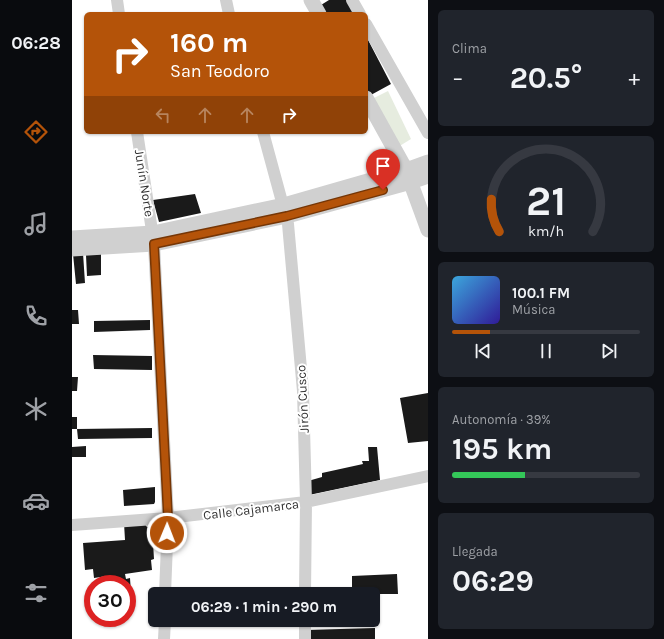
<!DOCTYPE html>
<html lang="es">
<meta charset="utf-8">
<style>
:root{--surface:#171b24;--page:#20242c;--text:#f1f3f6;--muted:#9ea1a6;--line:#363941;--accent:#b45309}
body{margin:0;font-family:Karla,sans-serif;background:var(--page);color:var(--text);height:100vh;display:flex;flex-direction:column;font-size:15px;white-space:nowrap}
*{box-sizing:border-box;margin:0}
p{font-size:13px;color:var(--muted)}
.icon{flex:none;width:22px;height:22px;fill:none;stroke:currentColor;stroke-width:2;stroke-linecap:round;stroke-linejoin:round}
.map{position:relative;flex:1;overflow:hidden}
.details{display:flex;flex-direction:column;gap:10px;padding:10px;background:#0d0f14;width:236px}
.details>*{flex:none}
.banner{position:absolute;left:12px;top:12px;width:284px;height:122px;border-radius:6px;box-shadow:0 1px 3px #0004;background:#b45309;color:#fff;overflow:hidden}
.speed{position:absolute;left:12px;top:575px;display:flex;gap:8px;font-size:20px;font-weight:700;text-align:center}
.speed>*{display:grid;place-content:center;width:52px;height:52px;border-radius:50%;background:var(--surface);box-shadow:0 1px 3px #0004;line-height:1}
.speed .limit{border:6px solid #d22;background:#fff;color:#111}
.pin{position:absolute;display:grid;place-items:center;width:34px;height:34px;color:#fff;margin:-41px -17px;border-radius:50% 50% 50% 0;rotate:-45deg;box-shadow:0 0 4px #0007}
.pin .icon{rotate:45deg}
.me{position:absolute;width:44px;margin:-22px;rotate:1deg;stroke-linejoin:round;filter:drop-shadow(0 0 3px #0008)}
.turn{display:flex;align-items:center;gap:14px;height:84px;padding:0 20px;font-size:18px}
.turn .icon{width:52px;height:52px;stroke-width:2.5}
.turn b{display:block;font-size:28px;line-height:34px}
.lanes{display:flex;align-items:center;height:38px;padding:0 20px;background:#0003;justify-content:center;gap:20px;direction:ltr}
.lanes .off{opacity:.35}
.big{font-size:30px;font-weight:700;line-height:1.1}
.details .tile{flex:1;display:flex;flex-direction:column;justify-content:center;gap:6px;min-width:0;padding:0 14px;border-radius:6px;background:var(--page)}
.details .dial{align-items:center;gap:0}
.dial svg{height:104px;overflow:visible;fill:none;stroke:var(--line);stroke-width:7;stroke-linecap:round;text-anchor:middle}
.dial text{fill:var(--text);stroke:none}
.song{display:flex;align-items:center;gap:12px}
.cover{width:48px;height:48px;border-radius:6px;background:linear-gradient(135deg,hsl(200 70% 55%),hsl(250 70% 35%))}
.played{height:4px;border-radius:2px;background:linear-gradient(90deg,var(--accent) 20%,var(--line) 20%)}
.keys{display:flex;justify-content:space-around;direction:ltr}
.heat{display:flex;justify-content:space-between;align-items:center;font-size:22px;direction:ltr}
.charge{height:6px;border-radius:3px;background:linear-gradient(90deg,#34c759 39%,var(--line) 0)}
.trip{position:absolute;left:76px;top:587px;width:232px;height:40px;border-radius:6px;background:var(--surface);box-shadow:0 1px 3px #0004;font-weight:700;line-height:40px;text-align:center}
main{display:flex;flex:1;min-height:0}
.dock{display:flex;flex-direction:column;width:72px;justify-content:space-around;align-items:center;background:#090b0e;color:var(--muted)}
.dock .icon{width:28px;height:28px}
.dock .selected{color:var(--accent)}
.dock b{font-size:18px;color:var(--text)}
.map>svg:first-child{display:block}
.green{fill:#e6ecdf}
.building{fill:#1a1a1a}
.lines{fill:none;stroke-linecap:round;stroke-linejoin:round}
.minor{stroke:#d0d0d0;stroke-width:12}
.tertiary{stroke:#d0d0d0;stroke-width:15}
.route-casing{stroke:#753606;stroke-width:10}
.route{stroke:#b45309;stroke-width:7}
.labels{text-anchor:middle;stroke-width:4;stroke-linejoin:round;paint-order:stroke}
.street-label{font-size:13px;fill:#333;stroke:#fff}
</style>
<main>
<nav class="dock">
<b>06:28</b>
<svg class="icon selected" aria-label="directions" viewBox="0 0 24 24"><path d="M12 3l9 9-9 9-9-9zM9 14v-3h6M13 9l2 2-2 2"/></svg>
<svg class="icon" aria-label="music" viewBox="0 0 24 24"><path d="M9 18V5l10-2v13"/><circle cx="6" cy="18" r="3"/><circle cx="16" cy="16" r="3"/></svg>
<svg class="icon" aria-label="phone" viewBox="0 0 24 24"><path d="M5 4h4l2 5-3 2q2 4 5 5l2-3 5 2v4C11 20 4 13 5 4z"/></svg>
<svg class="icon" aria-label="climate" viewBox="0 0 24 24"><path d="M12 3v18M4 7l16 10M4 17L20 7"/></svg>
<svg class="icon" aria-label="car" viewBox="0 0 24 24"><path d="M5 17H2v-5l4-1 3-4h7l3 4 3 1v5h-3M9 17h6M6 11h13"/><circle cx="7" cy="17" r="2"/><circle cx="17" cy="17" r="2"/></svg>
<svg class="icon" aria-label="filters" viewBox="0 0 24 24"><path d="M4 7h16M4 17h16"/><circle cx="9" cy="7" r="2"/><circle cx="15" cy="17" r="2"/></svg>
</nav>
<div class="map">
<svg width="356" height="639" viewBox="0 0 356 639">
<rect width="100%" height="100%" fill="#fff"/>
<path class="green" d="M316 91 339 139 326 147 300 99Z"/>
<path class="building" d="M257 0H275L282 14H254L249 5Z
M294 36 319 84 297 96 294 90Z
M123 194 129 213 87 222 81 200Z
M11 253 13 283 4 284 1 254Z
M29 254V275L15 276 14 255Z
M0 310H6L7 324H0Z
M78 320V330L22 332V321Z
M21 355 80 356V370L22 369Z
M0 377H6L5 391H0Z
M356 393V441L336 443 328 398Z
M0 417H5V429H0Z
M80 428V438L6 439 5 429Z
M14 446V457H0V447Z
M296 447H305L308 480 237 495 236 481 250 477V473L291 464 290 461H297Z
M83 487V502L82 504 52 506 51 490Z
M71 522 75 527 80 526 82 559 79 560 80 570 53 574 54 579 58 578 59 593H55V584H35V576L22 578 21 569 13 570 11 543 53 540 52 523Z
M325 574 326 594H280V576Z
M303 628V639H234V630Z"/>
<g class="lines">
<path class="minor" d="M45 0 47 14
M154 0 157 14
M280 0 288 14
M294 24 356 133
M65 132 82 244 96 518 93 594
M191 132 216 224 231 391 234 502 233 594
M0 525 96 518 234 502 356 476
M92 639 93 620
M233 639V620"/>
<path class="tertiary" d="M239 0 247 14
M294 98 334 170 356 230
M0 238 81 233 212 205 334 170 356 162
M0 249 82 244 215 216 339 182 356 176"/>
</g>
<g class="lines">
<defs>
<path id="route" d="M95 533 96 518 82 244 215 216 311 190"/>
</defs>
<use href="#route" class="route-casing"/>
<use href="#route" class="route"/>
</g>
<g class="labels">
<g class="street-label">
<text transform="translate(73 183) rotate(81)" y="5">Junín Norte</text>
<text transform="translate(230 399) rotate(-93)" y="5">Jirón Cusco</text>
<text transform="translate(179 509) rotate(-7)" y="5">Calle Cajamarca</text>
</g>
</g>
</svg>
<div class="speed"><div class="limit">30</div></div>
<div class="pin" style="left:311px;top:190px;background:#d93025"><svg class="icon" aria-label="arrive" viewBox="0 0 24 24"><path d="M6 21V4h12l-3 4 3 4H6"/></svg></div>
<svg class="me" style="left:95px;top:533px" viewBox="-20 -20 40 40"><circle r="17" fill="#b45309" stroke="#fff" stroke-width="3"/><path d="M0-11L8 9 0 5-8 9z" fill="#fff"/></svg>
<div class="trip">06:29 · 1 min · 290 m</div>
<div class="banner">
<div class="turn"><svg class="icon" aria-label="right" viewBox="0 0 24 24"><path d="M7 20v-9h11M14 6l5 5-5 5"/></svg><div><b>160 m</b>San Teodoro</div></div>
<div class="lanes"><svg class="icon off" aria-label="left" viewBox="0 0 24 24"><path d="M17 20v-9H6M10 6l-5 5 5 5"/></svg><svg class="icon off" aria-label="ahead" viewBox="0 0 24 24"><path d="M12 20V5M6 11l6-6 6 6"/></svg><svg class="icon off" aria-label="ahead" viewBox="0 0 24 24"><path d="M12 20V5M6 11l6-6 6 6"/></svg><svg class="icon" aria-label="right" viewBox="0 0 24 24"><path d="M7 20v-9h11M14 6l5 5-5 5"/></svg></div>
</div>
</div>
<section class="details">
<div class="tile"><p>Clima</p>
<div class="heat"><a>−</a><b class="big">20.5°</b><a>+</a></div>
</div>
<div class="tile dial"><svg viewBox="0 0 100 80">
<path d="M14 69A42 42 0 1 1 86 69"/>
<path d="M14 69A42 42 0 0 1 8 44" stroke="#b45309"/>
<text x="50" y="56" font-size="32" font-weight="700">21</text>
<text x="50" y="72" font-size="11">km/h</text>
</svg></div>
<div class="tile">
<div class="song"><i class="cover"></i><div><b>100.1 FM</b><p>Música</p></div></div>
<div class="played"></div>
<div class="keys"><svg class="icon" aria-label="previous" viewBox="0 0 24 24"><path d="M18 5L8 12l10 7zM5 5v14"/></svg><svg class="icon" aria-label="pause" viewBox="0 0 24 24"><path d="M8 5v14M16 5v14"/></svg><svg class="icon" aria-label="next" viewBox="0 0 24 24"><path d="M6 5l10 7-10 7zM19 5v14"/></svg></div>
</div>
<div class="tile"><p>Autonomía · 39%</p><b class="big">195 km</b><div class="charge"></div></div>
<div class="tile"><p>Llegada</p><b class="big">06:29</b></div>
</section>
</main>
